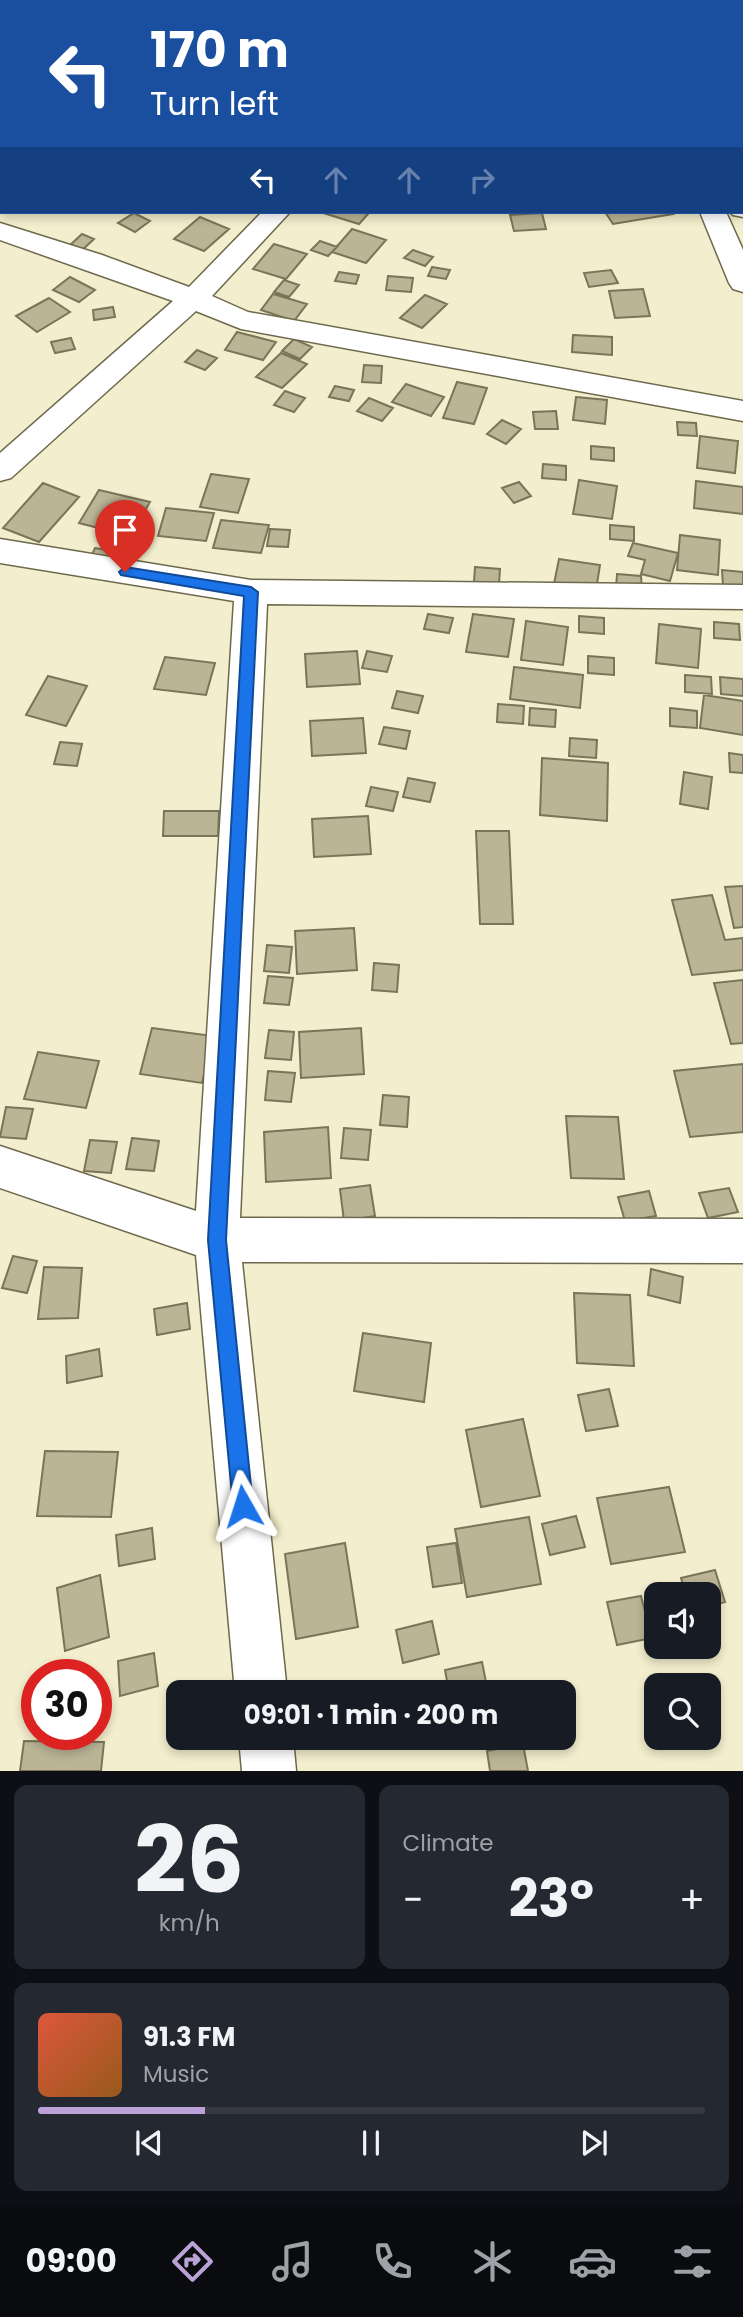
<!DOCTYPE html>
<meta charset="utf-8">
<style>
:root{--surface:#171b24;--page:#242831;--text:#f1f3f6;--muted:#9ea1a6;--line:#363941;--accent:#baa2d8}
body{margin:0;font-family:Poppins,sans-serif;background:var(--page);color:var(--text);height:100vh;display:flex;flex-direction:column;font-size:26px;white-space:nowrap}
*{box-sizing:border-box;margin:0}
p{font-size:23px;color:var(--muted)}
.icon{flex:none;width:38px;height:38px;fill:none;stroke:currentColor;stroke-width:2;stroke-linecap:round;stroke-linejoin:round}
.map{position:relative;height:1771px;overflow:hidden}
.drawer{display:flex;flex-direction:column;gap:14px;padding:14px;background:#0d0f14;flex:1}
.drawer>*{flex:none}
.guide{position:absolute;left:0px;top:0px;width:744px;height:214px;box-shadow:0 4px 10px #0003;background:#1a4fa0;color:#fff;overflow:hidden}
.buttons{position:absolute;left:644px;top:1582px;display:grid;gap:14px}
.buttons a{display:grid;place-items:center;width:77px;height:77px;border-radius:14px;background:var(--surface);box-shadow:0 4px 10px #0003;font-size:35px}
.speed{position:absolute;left:21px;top:1659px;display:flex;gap:14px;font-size:35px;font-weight:700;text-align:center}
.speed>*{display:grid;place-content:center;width:91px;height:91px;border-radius:50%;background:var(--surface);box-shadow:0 4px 10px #0003;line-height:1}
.speed .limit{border:10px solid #d22;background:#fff;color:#111}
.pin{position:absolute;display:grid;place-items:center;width:60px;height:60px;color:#fff;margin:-72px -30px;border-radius:50% 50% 50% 0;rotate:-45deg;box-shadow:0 0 7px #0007}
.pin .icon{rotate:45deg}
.me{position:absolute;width:77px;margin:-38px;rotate:354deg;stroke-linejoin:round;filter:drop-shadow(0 0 5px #0008)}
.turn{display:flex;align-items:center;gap:24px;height:147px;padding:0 35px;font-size:32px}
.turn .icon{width:91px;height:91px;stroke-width:2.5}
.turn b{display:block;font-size:49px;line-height:60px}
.lanes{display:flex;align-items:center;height:66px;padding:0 35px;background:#0003;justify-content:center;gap:35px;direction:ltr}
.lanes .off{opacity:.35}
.big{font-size:52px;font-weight:700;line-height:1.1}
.drawer .widget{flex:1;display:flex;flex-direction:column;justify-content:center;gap:10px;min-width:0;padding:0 24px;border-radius:14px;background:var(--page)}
.drawer .dial{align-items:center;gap:0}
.dial b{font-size:91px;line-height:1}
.song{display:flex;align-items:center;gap:21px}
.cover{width:84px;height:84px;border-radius:10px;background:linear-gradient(135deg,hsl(10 70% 55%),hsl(30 70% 35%))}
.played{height:7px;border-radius:4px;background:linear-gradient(90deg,var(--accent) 25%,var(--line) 25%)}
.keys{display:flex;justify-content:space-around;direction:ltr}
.heat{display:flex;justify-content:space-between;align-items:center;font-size:38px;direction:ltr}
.drawer .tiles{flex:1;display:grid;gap:14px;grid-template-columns:1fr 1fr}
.widget:last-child{grid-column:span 2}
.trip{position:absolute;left:166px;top:1680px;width:410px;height:70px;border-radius:14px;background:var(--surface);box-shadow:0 4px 10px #0003;font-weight:700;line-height:70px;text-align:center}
.tab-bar{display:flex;height:112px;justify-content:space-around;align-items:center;background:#090b0e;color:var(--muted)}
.tab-bar .icon{width:49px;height:49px}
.tab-bar .on{color:var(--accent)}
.tab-bar b{font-size:32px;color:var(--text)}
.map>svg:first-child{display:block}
.building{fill:#bbb596;stroke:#7a7558;stroke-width:2}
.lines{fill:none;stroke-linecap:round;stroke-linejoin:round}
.minor-casing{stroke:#6e694c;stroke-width:3}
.minor{fill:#fff;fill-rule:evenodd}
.route{fill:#1a73e8;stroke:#114b97;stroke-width:2}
</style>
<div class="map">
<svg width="743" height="1771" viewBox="0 0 743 1771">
<rect width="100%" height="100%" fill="#f3eecd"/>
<path class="building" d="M320 212H360L368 214 359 224Z
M605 212H671L673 214 613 224Z
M134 213 150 221 135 232 118 223Z
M542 213 546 229 514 231 510 215Z
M200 217 229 229 204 251 174 239Z
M352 229 386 240 366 263 332 252Z
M82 234 94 239 80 252 68 247Z
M320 241 337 247 328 256 311 250Z
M274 244 307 254 286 279 253 269Z
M413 250 433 257 425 266 404 258Z
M432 267 450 270 446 279 428 276Z
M611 270 618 283 589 287 584 273Z
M339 272 359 275 356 284 335 281Z
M388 276 413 278 411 292 386 290Z
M70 277 95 290 79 302 53 290Z
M284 280 299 285 289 297 274 292Z
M643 289 650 316 615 318 609 291Z
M273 294 307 304 294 321 261 310Z
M425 295 447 304 422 328 400 318Z
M49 298 70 312 37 332 16 316Z
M113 307 115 317 94 320 93 310Z
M237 332 276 342 263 360 225 350Z
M573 335 612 337V355L572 352Z
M71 338 75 349 55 353 51 342Z
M294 339 312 347 300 359 282 351Z
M197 350 217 358 205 370 185 362Z
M281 353 307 364 282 388 256 377Z
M364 365 382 366 381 383 362 382Z
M457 382 487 388 474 424 443 418Z
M406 384 444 397 431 416 392 402Z
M335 386 354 390 349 401 329 397Z
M285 391 305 398 294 412 274 405Z
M576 397 607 400 605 424 573 420Z
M369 398 393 408 382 421 357 411Z
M556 411 558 429H535L533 412Z
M502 420 521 429 506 444 487 434Z
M677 422 696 423 697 436 678 435Z
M700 436 738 441 735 473 697 468Z
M591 446 614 448V461L591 459Z
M543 464 566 466V480L542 478Z
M211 474 249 479 238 513 200 507Z
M579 480 617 486 612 519 573 514Z
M696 481 743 487V514L694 508Z
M519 482 531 496 514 503 502 488Z
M43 483 79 497 39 542 3 528Z
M99 490 150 502 130 536 79 523Z
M166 508 214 513 206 541 158 536Z
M221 520 269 525 261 553 213 548Z
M610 525 634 527V541L610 539Z
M270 529 290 530 288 547 267 546Z
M680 535 720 540 718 575 677 570Z
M633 543 678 553 670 581 641 574 645 560 628 556Z
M95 548 119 552 112 566 88 563Z
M559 559 600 565 596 590 554 584Z
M475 567 500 569 499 584 474 582Z
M722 570 743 572V587L723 586Z
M617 574 641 576 642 591 616 589Z
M428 614 453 618 449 633 424 629Z
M473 614 514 619 508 657 466 652Z
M579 616 604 618V634L579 632Z
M526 621 568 627 563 665 521 660Z
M714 622 739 624 740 640 714 638Z
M659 624 701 629 698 668 656 663Z
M357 651 360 684 307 687 305 654Z
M367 651 392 656 387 672 362 668Z
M588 656 614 658V675L588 673Z
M165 657 215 663 206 695 154 689Z
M514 667 583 675 580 708 510 699Z
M685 675 711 677 712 694 685 692Z
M48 676 87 686 66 726 26 715Z
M720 677 743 679V696L721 694Z
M397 691 423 696 418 713 392 708Z
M704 695 743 701V735L700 728Z
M498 704 524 706 523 724 497 722Z
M530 708 556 710 555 727 529 725Z
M670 708 697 711V728L670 726Z
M363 718 366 753 312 756 310 721Z
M384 727 410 731 406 749 379 744Z
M570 738 597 740 596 758 569 756Z
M60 742 82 744 77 766 54 764Z
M729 753 743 755V773L730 772Z
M542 758 608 763 607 821 540 815Z
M684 772 712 777 708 809 680 804Z
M408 778 435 783 430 802 403 797Z
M371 787 398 792 393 811 366 806Z
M164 811H219L218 836H163Z
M368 816 371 854 314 857 312 819Z
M476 831H509L513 924H480Z
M743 886V927L734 928 725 887Z
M712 895 725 940 743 938V970L692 975 672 900Z
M354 928 357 970 297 974 295 931Z
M267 945 292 947 289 973 264 971Z
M374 963 399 965 397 992 372 990Z
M268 976 293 978 289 1005 264 1003Z
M743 980V1043L731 1044 714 983Z
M152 1028 213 1036 202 1083 140 1074Z
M361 1028 364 1074 301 1078 299 1032Z
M269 1030 294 1032 291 1060 265 1058Z
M38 1052 99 1061 86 1108 24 1099Z
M743 1064V1132L690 1137 674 1071Z
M268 1071 295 1073 291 1102 265 1100Z
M383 1095 409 1097 407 1127 380 1125Z
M6 1107 33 1109 26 1139 0 1137Z
M566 1116 618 1117 624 1179 571 1178Z
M328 1127 331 1178 266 1182 264 1132Z
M344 1128 371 1130 368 1160 341 1158Z
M132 1138 159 1141 154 1171 126 1169Z
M90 1140 117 1142 111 1173 84 1171Z
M370 1185 375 1216 344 1221 340 1189Z
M729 1188 738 1212 708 1218 699 1193Z
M649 1191 656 1216 625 1221 618 1197Z
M13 1256 37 1261 27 1293 2 1288Z
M44 1267 82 1268 78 1318 38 1319Z
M651 1269 683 1277 680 1303 648 1295Z
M574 1293 630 1295 634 1366 577 1363Z
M187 1303 190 1329 157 1335 154 1309Z
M363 1333 431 1343 424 1402 354 1391Z
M99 1349 102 1376 67 1383 66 1356Z
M609 1389 618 1426 586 1431 578 1395Z
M523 1419 540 1496 481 1507 466 1430Z
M45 1451 118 1452 111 1517 37 1516Z
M669 1487 685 1552 611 1564 597 1498Z
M576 1516 585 1547 550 1555 542 1524Z
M529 1517 541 1584 467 1597 455 1529Z
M152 1528 155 1559 119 1566 116 1535Z
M345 1543 358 1627 296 1639 285 1554Z
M456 1543 462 1583 433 1587 427 1547Z
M715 1570 725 1602 709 1606V1594H686L681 1578Z
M100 1575 109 1637 65 1651 57 1588Z
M641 1596 652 1638 617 1645 607 1602Z
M432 1621 439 1654 403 1663 396 1630Z
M154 1653 158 1686 120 1696 118 1661Z
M482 1662 488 1692H449L445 1670Z
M24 1741 104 1742 101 1771H20Z
M523 1744 528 1771H490L487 1751Z"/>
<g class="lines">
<defs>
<path id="minor" d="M121 0H145L120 2Z
M469 0H493L468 2Z
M638 0H662V2H638Z
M0 90H2L0 106Z
M742 201 743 217 733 215 730 212H742Z
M262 212H290L212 296 248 312 743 401V421L241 329 196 311 11 478 0 481V453L173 301 0 240V223L102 255 189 287Z
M700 212H726L743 250V292L733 289 729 283Z
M0 539 251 580 743 585V609L267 604 240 1218 743 1219V1263L242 1262 287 1692H235L196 1255 0 1188V1146L196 1211 234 601 0 563Z
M239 1738H293L296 1771H242Z"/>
</defs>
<use href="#minor" class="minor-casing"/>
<use href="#minor" class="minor"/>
</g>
<path class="route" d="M125 567 251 587 258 592 226 1240 253 1506 250 1513 243 1516 236 1513 233 1506 208 1240 244 596 121 575 119 572Z"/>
</svg>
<div class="buttons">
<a><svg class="icon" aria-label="sound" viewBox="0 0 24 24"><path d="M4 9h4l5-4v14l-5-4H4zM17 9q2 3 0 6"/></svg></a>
<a><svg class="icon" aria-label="search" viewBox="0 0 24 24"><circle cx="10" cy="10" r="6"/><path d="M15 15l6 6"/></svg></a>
</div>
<div class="speed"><div class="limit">30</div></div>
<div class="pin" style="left:125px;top:572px;background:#d93025"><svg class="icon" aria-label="arrive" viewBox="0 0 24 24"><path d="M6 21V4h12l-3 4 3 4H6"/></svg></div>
<svg class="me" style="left:243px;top:1506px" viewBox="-20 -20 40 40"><path d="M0-17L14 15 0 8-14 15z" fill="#1a73e8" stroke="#fff" stroke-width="4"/></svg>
<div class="trip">09:01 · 1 min · 200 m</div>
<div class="guide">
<div class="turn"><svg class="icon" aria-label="left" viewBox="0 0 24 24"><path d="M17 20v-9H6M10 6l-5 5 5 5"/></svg><div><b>170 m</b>Turn left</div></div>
<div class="lanes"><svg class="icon" aria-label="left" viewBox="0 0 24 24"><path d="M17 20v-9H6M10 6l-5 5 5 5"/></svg><svg class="icon off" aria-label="ahead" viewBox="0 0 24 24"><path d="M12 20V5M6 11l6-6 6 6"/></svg><svg class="icon off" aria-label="ahead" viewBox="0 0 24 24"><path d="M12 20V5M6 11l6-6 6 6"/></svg><svg class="icon off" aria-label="right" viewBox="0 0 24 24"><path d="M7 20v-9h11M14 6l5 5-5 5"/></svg></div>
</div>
</div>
<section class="drawer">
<div class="tiles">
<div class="widget dial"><b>26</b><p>km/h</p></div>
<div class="widget"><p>Climate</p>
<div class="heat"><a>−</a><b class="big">23°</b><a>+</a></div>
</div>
<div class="widget">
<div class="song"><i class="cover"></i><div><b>91.3 FM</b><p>Music</p></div></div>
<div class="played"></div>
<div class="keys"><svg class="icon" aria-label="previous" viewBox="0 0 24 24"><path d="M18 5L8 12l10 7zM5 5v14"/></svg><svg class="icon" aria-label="pause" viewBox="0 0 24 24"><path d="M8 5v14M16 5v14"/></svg><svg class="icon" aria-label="next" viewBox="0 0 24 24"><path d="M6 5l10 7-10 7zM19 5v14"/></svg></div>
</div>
</div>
</section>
<nav class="tab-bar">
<b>09:00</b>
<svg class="icon on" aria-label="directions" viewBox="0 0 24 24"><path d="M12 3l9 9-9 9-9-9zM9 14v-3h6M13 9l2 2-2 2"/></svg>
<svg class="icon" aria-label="music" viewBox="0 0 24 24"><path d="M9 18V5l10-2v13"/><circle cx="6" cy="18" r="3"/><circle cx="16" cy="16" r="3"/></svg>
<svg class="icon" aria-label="phone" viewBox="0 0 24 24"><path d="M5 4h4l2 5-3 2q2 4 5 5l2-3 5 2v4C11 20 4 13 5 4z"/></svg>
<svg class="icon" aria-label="climate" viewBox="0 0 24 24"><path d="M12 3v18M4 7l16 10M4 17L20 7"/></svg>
<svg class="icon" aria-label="car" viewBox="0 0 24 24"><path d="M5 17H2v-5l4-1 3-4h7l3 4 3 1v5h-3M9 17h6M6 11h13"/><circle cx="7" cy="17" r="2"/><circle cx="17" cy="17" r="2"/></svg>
<svg class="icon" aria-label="filters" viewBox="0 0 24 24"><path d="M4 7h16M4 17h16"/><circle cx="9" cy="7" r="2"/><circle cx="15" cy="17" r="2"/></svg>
</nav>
